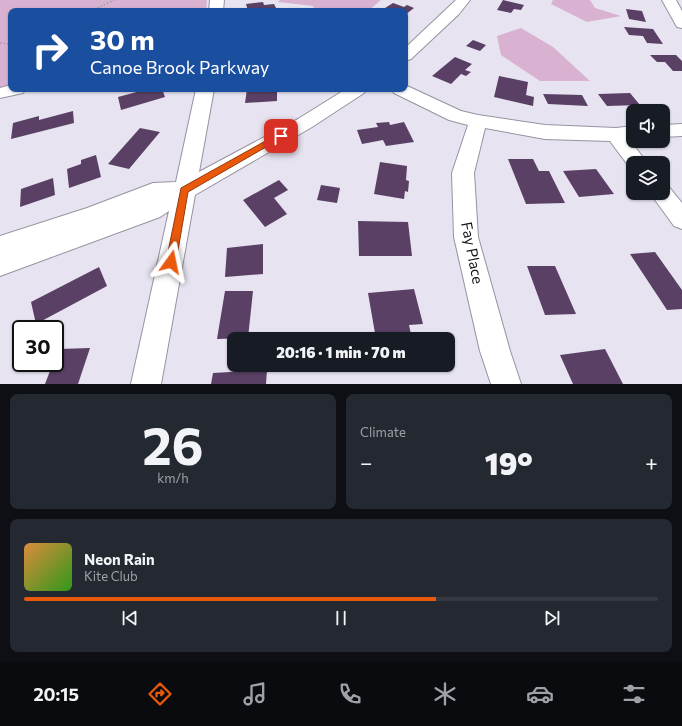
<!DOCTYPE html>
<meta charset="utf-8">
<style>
:root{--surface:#171b24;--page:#242831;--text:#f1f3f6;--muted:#9ea1a6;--line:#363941;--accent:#ea580c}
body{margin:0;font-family:Commissioner,sans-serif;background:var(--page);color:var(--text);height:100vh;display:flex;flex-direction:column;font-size:15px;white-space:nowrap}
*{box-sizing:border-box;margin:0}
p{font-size:13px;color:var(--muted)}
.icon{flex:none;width:22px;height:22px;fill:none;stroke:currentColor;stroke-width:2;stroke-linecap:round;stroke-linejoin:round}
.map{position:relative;height:384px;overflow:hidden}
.side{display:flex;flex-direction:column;gap:10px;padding:10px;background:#0d0f14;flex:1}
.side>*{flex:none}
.top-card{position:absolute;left:8px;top:8px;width:400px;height:84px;border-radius:8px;box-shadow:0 1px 3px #0004;background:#1a4fa0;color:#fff;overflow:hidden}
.buttons{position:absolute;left:626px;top:104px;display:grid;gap:8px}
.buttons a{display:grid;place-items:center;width:44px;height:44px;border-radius:8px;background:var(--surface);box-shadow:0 1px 3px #0004;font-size:20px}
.speed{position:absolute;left:12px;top:320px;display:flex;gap:8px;font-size:20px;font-weight:700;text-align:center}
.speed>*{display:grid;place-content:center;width:52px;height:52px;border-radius:50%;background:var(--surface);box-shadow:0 1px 3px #0004;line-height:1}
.speed .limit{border:2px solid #111;border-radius:6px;background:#fff;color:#111}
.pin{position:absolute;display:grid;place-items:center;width:34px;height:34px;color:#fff;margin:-17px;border-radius:8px;box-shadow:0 2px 6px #0006}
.me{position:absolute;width:44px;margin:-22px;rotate:12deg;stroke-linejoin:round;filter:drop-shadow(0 0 3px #0008)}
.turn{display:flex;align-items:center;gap:14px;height:84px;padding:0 16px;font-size:18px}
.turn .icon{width:52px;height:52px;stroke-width:2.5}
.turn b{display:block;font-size:28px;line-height:34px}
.big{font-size:30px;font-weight:800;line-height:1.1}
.side .widget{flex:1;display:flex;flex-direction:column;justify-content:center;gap:6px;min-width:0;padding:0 14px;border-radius:8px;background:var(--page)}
.side .dial{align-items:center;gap:0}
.dial b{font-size:52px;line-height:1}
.song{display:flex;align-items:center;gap:12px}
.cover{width:48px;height:48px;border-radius:6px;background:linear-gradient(135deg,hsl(30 70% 55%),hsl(110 70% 35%))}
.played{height:4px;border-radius:2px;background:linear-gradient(90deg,var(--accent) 65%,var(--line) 65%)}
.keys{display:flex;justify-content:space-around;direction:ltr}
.heat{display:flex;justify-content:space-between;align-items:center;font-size:22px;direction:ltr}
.side .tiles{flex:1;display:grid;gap:10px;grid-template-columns:1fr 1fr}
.widget:last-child{grid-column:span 2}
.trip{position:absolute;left:227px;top:332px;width:228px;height:40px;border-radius:8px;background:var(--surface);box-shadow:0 1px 3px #0004;font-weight:800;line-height:40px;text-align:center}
.menu{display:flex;height:64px;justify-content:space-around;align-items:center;background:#090b0e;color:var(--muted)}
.menu .icon{width:28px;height:28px}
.menu .on{color:var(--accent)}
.menu b{font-size:18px;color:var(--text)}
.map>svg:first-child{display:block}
.green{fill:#d9b2d1}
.building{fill:#594064}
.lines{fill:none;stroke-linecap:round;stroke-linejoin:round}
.street-casing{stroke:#9693a0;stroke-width:2}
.path{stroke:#9e9ba6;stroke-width:1.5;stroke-dasharray:1.5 2;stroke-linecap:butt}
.street{fill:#fff;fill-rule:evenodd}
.route{fill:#ea580c;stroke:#983908}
.labels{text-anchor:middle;stroke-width:4;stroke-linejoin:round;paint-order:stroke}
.street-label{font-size:15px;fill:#161519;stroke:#fff}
</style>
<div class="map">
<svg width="682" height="384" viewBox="0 0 682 384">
<rect width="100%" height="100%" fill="#e7e3f1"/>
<path class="green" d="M0 0H207L206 11H11V86L0 88Z
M280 0H381L368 11H315L313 6 278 2Z
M553 0H590L595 8 621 16 587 22 551 4Z
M521 28 553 47 590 81H540L501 55 497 36Z"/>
<path class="building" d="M503 0 524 5 521 10 514 9 511 13 497 10Z
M263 2 264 5 274 4 276 8 263 9 264 11H248L246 4Z
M393 3 404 7 407 5 414 8 405 15V11H394L385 8Z
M626 9 642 11 646 22 629 19Z
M624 27 653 29 663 44 647 43 643 36 629 35Z
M473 40 486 45 480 51 466 46Z
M650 55H676L682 61V71H673L665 62H657Z
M455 57 472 64 465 70 471 72 466 76 461 74 451 84 432 76Z
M499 76 528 82 526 95 534 97 533 106 494 97Z
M148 89H162L165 97 121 110 118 97Z
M247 89H277V101L245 103Z
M630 93 640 105 607 106 598 94Z
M543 94 582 95 588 106 548 104Z
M73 111 74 123 11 139 13 123 39 116V120Z
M389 122 390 125 404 122 414 142 386 146 383 140 362 144 357 130 378 127 376 123Z
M140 128 160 132 129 169 108 164Z
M96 155 101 177 69 188 67 169 81 164V160Z
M508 159H533L539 171H549L565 203 526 204Z
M380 162 407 166 406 180 409 181 408 192 405 191 404 199 374 194Z
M596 169 614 194 579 197 563 171Z
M53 178 55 195 20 207 21 189Z
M279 180 288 190 274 198 287 214 265 227 243 200Z
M321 185 340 188 337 203 317 200Z
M358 221 408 222 412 256H359Z
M263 244V274L225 277 227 248Z
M655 252 682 290V309L667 310 630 254Z
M527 266H555L576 314 545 315Z
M99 267 107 286 36 324 31 302Z
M414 289 423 324 409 325 412 339H376L368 293Z
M225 291H253L248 338 217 339Z
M90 348 78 384H45L53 363H55L58 349Z
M605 349 623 384H573L560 355Z
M267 370 266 384H211L213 373Z"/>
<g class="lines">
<defs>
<path id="street" d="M210 0H224L223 11H209Z
M456 0H470L459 14 411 59 405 61V48Z
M662 0H676L682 11V28L677 27Z
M11 85V89H26L23 93 0 98V88Z
M405 85 461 111 478 115 545 125 616 128 633 126V140H630L647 163H633V169L630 168 610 141 545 139 485 128 474 173 478 237 510 351 521 384H491L480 351 454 237 452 173 468 125 449 120 394 93 391 89H405Z
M196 89H214L199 172 298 119 346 89H367L364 93 312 127 195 195 161 384H131L169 211 160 217 0 276V236L87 208 153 183 176 182Z
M682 124V136L663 137V125Z
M663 185 669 187 682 203V229L674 226 650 193H663Z"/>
</defs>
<use href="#street" class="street-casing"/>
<path class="path" d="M91 11 114 0
M0 43 11 44"/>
<use href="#street" class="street"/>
</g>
<path class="route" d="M278 134H284L285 136 188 192 176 262 175 265H168L166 262 181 188Z"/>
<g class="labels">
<g class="street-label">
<text transform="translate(472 253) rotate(79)" y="5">Fay Place</text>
</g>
</g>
</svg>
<div class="buttons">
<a><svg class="icon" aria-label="sound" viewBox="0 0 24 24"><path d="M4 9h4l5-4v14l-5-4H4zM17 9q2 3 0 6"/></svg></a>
<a><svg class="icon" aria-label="layers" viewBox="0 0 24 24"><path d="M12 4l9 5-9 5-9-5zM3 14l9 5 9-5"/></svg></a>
</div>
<div class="speed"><div class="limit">30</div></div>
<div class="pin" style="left:281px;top:136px;background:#d93025"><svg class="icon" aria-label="arrive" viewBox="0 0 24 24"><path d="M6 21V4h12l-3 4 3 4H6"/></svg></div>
<svg class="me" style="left:171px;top:262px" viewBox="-20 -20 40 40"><path d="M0-17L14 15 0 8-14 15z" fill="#ea580c" stroke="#fff" stroke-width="4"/></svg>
<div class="trip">20:16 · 1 min · 70 m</div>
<div class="top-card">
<div class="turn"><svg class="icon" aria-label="right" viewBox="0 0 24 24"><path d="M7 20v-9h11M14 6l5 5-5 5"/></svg><div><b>30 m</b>Canoe Brook Parkway</div></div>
</div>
</div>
<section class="side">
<div class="tiles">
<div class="widget dial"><b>26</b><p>km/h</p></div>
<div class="widget"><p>Climate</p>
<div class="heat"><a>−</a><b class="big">19°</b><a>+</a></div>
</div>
<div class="widget">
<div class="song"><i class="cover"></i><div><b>Neon Rain</b><p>Kite Club</p></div></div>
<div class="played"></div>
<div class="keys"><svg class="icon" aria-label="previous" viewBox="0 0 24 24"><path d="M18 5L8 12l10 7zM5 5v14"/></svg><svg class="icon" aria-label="pause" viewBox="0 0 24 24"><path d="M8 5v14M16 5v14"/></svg><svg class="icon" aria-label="next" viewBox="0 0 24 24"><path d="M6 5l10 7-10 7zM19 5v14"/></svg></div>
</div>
</div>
</section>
<nav class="menu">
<b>20:15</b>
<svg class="icon on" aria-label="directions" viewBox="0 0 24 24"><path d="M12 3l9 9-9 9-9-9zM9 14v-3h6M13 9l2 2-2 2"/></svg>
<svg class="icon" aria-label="music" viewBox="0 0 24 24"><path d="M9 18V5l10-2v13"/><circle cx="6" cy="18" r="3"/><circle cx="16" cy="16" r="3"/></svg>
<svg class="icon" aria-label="phone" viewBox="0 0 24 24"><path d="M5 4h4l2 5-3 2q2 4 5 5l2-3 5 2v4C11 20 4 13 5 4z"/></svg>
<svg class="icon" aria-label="climate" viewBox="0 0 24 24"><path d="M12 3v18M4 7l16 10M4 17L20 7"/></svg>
<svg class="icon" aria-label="car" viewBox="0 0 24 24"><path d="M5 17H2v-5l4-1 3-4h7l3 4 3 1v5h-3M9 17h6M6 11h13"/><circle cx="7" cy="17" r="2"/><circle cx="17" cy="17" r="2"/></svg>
<svg class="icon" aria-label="filters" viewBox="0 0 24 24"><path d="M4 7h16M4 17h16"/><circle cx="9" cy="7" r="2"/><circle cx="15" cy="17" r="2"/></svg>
</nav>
